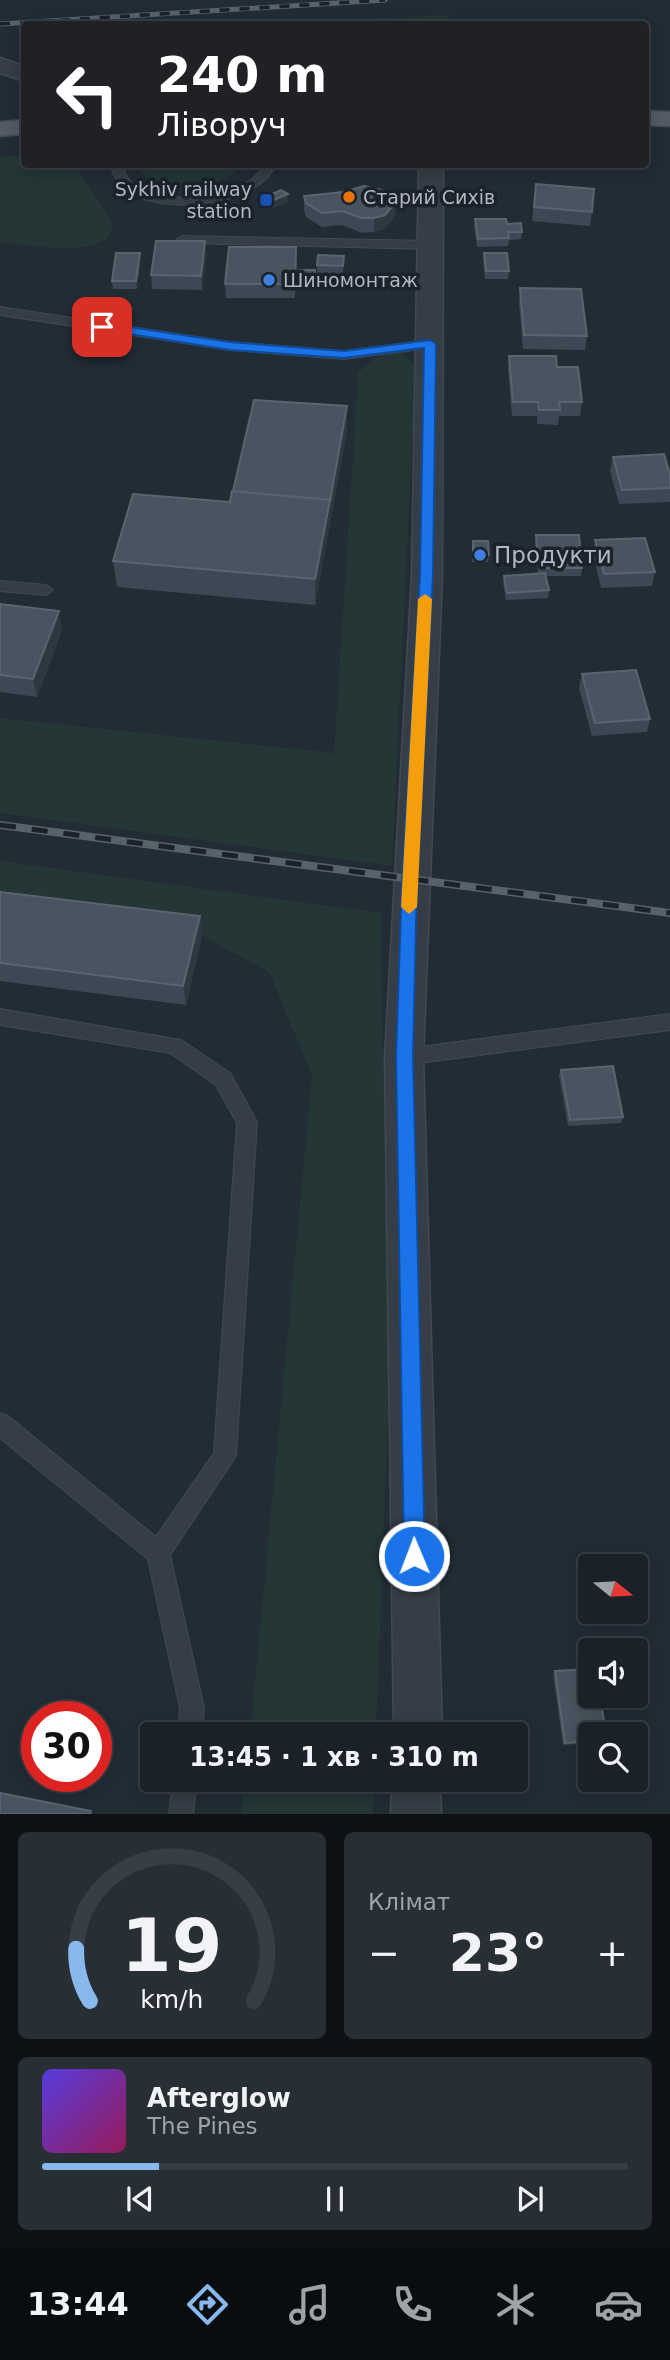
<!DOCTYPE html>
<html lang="uk">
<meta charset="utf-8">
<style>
:root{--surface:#1a2128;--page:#272e34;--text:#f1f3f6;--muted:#9fa3a8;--line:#383e45;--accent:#89b8ed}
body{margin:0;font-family:"DejaVu Sans",sans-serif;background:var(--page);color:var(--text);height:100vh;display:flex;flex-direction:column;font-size:26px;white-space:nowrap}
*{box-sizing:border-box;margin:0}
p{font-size:23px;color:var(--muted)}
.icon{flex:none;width:38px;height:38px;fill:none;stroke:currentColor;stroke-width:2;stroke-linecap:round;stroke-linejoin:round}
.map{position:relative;height:1814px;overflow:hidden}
.sheet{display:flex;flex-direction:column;gap:18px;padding:18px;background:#0e1216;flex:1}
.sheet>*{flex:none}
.hud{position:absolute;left:21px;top:21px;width:628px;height:147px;border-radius:7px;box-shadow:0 4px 18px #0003,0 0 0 2px var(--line);background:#202124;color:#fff;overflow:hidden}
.needle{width:46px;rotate:108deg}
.controls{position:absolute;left:578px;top:1554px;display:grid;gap:14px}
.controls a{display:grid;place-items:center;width:70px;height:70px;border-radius:7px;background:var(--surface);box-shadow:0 4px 18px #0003,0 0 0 2px var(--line);font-size:35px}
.speed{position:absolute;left:21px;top:1701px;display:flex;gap:14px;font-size:35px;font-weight:700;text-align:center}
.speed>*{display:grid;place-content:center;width:91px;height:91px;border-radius:50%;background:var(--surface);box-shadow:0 4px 18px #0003,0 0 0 2px var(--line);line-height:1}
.speed .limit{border:10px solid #d22;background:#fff;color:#111}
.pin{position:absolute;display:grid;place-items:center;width:60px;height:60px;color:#fff;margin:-30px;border-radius:14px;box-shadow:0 4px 10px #0006}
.me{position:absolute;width:77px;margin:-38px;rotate:359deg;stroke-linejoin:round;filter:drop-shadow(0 0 5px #0008)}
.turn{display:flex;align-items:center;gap:24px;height:147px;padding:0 21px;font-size:32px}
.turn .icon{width:91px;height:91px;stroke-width:2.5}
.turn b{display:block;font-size:49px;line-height:60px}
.big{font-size:52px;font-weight:700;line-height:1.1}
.sheet .widget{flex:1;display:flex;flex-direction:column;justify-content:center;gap:10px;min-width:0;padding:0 24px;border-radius:10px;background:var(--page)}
.sheet .dial{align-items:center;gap:0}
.dial svg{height:182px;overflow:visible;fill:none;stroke:var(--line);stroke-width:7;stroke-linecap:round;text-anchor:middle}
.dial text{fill:var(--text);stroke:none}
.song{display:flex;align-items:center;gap:21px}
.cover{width:84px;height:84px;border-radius:10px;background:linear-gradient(135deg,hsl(250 70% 55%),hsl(330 70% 35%))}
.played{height:7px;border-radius:4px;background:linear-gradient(90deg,var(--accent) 20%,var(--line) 20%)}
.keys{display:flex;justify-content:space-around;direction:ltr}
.heat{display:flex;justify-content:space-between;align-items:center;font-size:38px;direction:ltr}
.sheet .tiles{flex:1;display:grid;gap:18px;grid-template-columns:1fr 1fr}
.widget:last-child{grid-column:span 2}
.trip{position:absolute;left:140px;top:1722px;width:388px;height:70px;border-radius:7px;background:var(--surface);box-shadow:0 4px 18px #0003,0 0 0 2px var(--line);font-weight:700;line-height:70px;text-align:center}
.menu{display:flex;height:112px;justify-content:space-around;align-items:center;background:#0a0d10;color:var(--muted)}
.menu .icon{width:49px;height:49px}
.menu .on{color:var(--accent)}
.menu b{font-size:32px;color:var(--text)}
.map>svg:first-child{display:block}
.green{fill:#243636}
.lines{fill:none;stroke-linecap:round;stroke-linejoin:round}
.service-casing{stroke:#414952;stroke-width:2}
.minor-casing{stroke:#414952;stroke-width:3}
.tertiary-casing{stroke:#414952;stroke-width:3}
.primary-casing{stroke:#414952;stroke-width:3}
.service{fill:#353d46;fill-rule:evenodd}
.minor{fill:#353d46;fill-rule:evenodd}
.tertiary{fill:#353d46;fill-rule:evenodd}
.primary{fill:#535c66;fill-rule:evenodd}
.rail-far1-casing{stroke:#57626d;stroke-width:5}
.rail-casing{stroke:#57626d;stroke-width:8}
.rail-far1{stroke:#1b222a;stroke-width:3.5;stroke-dasharray:10;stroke-linecap:butt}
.rail{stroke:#1b222a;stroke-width:5;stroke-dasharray:16;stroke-linecap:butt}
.wall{fill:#3d4854}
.shaded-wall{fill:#2d3843}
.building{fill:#495460;stroke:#59646f;stroke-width:2}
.route{fill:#1a73e8;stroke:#114b97;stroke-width:2}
.slow{fill:#f59e0b}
.food-dot{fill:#e8710a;stroke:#1b222a;stroke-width:2.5}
.transit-dot{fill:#1a4fb4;stroke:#1b222a;stroke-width:2.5}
.shop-dot{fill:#3f7fe0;stroke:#1b222a;stroke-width:2.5}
.labels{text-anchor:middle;stroke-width:7;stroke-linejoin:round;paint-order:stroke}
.far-poi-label{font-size:19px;fill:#afb8c2;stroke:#1b222a;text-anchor:start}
.poi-label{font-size:23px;fill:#afb8c2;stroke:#1b222a;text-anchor:start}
</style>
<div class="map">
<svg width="670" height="1814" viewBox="0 0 670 1814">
<rect width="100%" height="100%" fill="#222c35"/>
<path class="green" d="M450 15 447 24H262Z
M24 155V164L75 165 113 223C112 263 26 244 0 242V157Z
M137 165H242C221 191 154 202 137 165Z
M401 353 416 365 392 866 0 813V718L334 753 358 372 380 355Z
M0 861 381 913 389 1386 376 1734H250L312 1075 269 972 202 936 0 911Z
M245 1780H375L373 1814H241Z"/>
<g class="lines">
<defs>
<path id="service" d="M109 164H121C125 174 128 181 136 186 165 207 249 200 264 164H276C258 207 163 216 128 191 118 184 114 175 109 164Z
M182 236 431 241 437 245 431 249 178 243 176 240Z
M0 307 230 342 344 351 430 340 437 344 430 348 344 359 230 350 0 315Z
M0 581 46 585 53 590 46 595 0 591Z
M0 1009 181 1040 230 1073 257 1122 236 1456 170 1555 204 1708 202 1734H178L180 1708 148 1559 0 1438V1413L8 1416 156 1537 214 1453 237 1123 216 1085 170 1053 0 1025Z
M670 1014V1030L404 1065 397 1063 395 1057 397 1051 404 1049Z
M173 1780H197L193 1814H169Z"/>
<path id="minor" d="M419 164H443L442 575 423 1057 442 1734H394L385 1057 412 575Z
M392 1780H440L441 1814H391Z"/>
<path id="tertiary" d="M0 58 24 66V81L0 73Z"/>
<path id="primary" d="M646 111 670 112V126L646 125Z
M24 120V134L0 136V122Z"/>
</defs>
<use href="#service" class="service-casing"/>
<use href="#minor" class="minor-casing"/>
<use href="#tertiary" class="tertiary-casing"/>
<use href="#primary" class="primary-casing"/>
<use href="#service" class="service"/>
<use href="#minor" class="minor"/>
<use href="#tertiary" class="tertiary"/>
<use href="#primary" class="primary"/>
<defs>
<path id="rail-far1" d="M0 24 385 0"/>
<path id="rail" d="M0 825 670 913"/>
</defs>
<use href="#rail-far1" class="rail-far1-casing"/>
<use href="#rail" class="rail-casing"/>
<use href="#rail-far1" class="rail-far1"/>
<use href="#rail" class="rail"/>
</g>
<path class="wall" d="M536 184 592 212 590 226 532 221Z
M288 194V201L272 209 266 205 265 197Z
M304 196 395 203V217L384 229 374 232 362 233 342 225 322 227 306 217 304 210Z
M475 219 522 232 521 239 509 240 508 246 477 247 474 227Z
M296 247 295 298H226L225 284Z
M140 253V261L137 289H113L112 281Z
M484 253 509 271 508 279H485L483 260Z
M206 255 202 290 152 289 151 275Z
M344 256 343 274 317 273V265Z
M299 270H315V290H300Z
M520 288 587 336 585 350 523 349 519 302Z
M509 356 557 367 582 402 580 416H559L558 425 537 424V416H512L508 370Z
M347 431 315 605 117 587 113 561 230 502Z
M613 457 670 488V502L619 504 610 471Z
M536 535 582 568 581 576H545L549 590 548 598 506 600 503 583 504 576 538 573 535 543Z
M595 540 655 572 652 586 601 588 593 554Z
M473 541 489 555 488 562H472Z
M0 604 62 630 37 697 0 692Z
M582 674 650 719 647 732 592 736 579 688Z
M0 892 200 916 202 936 186 1005 0 981Z
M561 1070 623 1117 621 1123 568 1126 559 1076Z
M555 1671 590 1734V1743L563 1745 553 1674Z"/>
<path class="shaded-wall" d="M288 194V201L272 209V201Z
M395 203V217L384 229 374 232V218Z
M205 241 206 255 202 290 201 276Z
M296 247 297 262 295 298V284Z
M140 253V261L137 289 136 281Z
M347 406V431L315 605V579Z
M59 611 62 630 37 697 33 679Z
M200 916 202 936 186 1005 183 986Z"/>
<path class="building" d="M536 184 594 189 592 212 534 207Z
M364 186 386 191 395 203 385 215 374 218H362L342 211 322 213 306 203 304 196 343 192Z
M281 190 288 194 272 201 265 197Z
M475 219H506L507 224 521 223 522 232H508L509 238 478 239Z
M156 241H205L201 276 151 275Z
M229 247H296L295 284H225Z
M116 253H140L136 281H112Z
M484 253H507L509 271H486Z
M318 255 344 256 343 266 317 265Z
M299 270H315V282H300Z
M520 288 581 289 587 336 524 335Z
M509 356H556L557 367H578L582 402H559L560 410H539L538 402H513Z
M254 400 347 406 330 501V500L233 491Z
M664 454 670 475V488L622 490 613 457Z
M232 491 330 500 315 579 113 561 133 494 230 502Z
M536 535H579L582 568H539Z
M645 538 655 572 604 574 595 540Z
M473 541H488L489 555 473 554Z
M545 573 549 590 507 593 504 576Z
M0 604 59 611 33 679 0 675Z
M636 670 650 719 595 723 582 674Z
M0 892 200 916 183 986 0 963Z
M613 1066 623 1117 570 1120 561 1070Z
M590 1669V1696H600L606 1734H590V1741L565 1743 555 1671Z
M0 1793 91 1811 90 1814H0Z"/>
<path class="route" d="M102 323 230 342 344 351 430 340 436 344 433 575 417 880 413 1056 425 1556 422 1563 414 1566 407 1563 404 1556 396 1056 402 880 420 575 424 348 344 358 230 350 98 329V324Z"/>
<path class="slow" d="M425 594 432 599 417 907 409 914 401 907 418 599Z"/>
<circle class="food-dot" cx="349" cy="197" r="7"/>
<rect class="transit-dot" x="259" y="193" width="14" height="14" rx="3.5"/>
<g class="shop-dot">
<circle cx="269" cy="280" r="7"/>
<circle cx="480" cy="555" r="7"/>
</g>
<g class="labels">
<g class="far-poi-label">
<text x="252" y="196" text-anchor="end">Sykhiv railway<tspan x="252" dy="22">station</tspan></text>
<text x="363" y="204">Старий Сихів</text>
<text x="283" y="287">Шиномонтаж</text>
</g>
<g class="poi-label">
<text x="494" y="563">Продукти</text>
</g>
</g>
</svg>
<div class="controls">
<a><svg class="needle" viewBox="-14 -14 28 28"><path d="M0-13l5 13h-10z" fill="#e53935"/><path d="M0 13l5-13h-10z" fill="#9fa3a8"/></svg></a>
<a><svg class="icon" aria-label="sound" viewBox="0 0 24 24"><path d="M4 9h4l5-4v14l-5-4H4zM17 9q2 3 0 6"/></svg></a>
<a><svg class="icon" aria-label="search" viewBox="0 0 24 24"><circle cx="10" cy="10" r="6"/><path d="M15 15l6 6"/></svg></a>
</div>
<div class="speed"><div class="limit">30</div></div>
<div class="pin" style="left:102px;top:327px;background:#d93025"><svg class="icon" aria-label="arrive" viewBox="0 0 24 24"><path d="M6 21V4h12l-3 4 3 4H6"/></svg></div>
<svg class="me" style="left:414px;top:1556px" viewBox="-20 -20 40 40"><circle r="17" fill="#1a73e8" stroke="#fff" stroke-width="3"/><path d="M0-11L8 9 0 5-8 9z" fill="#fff"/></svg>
<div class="trip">13:45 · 1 хв · 310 m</div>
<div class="hud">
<div class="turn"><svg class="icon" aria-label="left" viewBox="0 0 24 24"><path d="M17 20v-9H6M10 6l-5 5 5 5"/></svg><div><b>240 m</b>Ліворуч</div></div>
</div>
</div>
<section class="sheet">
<div class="tiles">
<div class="widget dial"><svg viewBox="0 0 100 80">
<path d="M14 69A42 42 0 1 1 86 69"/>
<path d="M14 69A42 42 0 0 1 8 46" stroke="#89b8ed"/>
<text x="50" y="56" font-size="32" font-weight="700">19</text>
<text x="50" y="72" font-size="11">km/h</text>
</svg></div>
<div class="widget"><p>Клімат</p>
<div class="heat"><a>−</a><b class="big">23°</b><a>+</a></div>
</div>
<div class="widget">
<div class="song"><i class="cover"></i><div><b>Afterglow</b><p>The Pines</p></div></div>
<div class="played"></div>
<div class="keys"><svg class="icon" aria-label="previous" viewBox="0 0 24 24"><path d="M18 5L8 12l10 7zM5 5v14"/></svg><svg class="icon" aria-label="pause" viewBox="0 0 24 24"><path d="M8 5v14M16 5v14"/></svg><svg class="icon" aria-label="next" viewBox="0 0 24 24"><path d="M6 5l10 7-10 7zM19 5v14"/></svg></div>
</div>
</div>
</section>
<nav class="menu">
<b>13:44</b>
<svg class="icon on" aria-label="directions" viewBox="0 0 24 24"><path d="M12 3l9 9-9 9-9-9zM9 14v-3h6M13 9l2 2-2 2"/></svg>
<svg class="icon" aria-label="music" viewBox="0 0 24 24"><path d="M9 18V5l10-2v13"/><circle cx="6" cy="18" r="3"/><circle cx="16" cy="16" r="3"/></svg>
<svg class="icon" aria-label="phone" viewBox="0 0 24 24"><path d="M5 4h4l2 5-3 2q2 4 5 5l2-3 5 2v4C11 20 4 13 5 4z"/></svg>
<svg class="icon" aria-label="climate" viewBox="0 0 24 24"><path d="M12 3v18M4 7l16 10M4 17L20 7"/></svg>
<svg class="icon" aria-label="car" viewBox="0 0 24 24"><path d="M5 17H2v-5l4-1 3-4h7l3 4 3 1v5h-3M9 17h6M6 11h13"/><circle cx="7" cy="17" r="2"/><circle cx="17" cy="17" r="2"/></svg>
</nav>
